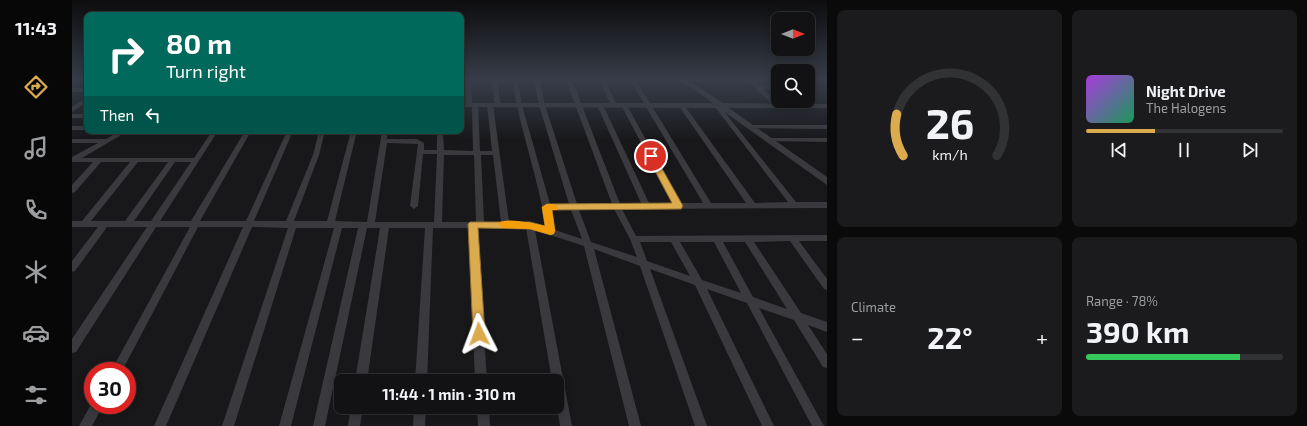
<!DOCTYPE html>
<meta charset="utf-8">
<style>
:root{--surface:#121214;--page:#1b1b1d;--text:#f1f3f6;--muted:#9c9ea0;--line:#313234;--accent:#dcab4e}
body{margin:0;font-family:"Exo 2",sans-serif;background:var(--page);color:var(--text);height:100vh;display:flex;flex-direction:column;font-size:15px;white-space:nowrap}
*{box-sizing:border-box;margin:0}
p{font-size:13px;color:var(--muted)}
.icon{flex:none;width:22px;height:22px;fill:none;stroke:currentColor;stroke-width:2;stroke-linecap:round;stroke-linejoin:round}
.map{position:relative;flex:1;overflow:hidden}
.details{display:flex;flex-direction:column;gap:10px;padding:10px;background:#0a0a0b;width:480px}
.details>*{flex:none}
.banner{position:absolute;left:12px;top:12px;width:380px;height:122px;border-radius:8px;box-shadow:0 2px 10px #0003,0 0 0 1px var(--line);background:#00695c;color:#fff;overflow:hidden}
.needle{width:26px;rotate:90deg}
.controls{position:absolute;left:699px;top:12px;display:grid;gap:8px}
.controls a{display:grid;place-items:center;width:44px;height:44px;border-radius:8px;background:var(--surface);box-shadow:0 2px 10px #0003,0 0 0 1px var(--line);font-size:20px}
.speed{position:absolute;left:12px;top:362px;display:flex;gap:8px;font-size:20px;font-weight:700;text-align:center}
.speed>*{display:grid;place-content:center;width:52px;height:52px;border-radius:50%;background:var(--surface);box-shadow:0 2px 10px #0003,0 0 0 1px var(--line);line-height:1}
.speed .limit{border:6px solid #d22;background:#fff;color:#111}
.pin{position:absolute;display:grid;place-items:center;width:34px;height:34px;color:#fff;margin:-17px;border:2px solid #fff;border-radius:50%;box-shadow:0 1px 4px #0007}
.me{position:absolute;width:44px;margin:-22px;rotate:357deg;stroke-linejoin:round;filter:drop-shadow(0 0 3px #0008)}
.turn{display:flex;align-items:center;gap:14px;height:84px;padding:0 16px;font-size:18px}
.turn .icon{width:52px;height:52px;stroke-width:2.5}
.turn b{display:block;font-size:28px;line-height:34px}
.then{display:flex;align-items:center;height:38px;padding:0 16px;background:#0003;gap:8px;font-size:15px}
.big{font-size:30px;font-weight:700;line-height:1.1}
.details .tile{flex:1;display:flex;flex-direction:column;justify-content:center;gap:6px;min-width:0;padding:0 14px;border-radius:8px;background:var(--page)}
.details .dial{align-items:center;gap:0}
.dial svg{height:104px;overflow:visible;fill:none;stroke:var(--line);stroke-width:7;stroke-linecap:round;text-anchor:middle}
.dial text{fill:var(--text);stroke:none}
.song{display:flex;align-items:center;gap:12px}
.cover{width:48px;height:48px;border-radius:6px;background:linear-gradient(135deg,hsl(280 70% 55%),hsl(150 70% 35%))}
.played{height:4px;border-radius:2px;background:linear-gradient(90deg,var(--accent) 35%,var(--line) 35%)}
.keys{display:flex;justify-content:space-around;direction:ltr}
.heat{display:flex;justify-content:space-between;align-items:center;font-size:22px;direction:ltr}
.charge{height:6px;border-radius:3px;background:linear-gradient(90deg,#34c759 78%,var(--line) 0)}
.details .tiles{flex:1;display:grid;gap:10px;grid-template-columns:repeat(2,1fr)}
.trip{position:absolute;left:262px;top:374px;width:230px;height:40px;border-radius:8px;background:var(--surface);box-shadow:0 2px 10px #0003,0 0 0 1px var(--line);font-weight:700;line-height:40px;text-align:center}
main{display:flex;flex:1;min-height:0}
.tab-bar{display:flex;flex-direction:column;width:72px;justify-content:space-around;align-items:center;background:#070708;color:var(--muted)}
.tab-bar .icon{width:28px;height:28px}
.tab-bar .selected{color:var(--accent)}
.tab-bar b{font-size:18px;color:var(--text)}
.map>svg:first-child{display:block}
.lines{fill:none;stroke-linecap:round;stroke-linejoin:round}
.minor{fill:#3a3a3e;fill-rule:evenodd}
.tertiary{fill:#3a3a3e;fill-rule:evenodd}
.route{fill:#dcab4e;stroke:#8f6f33}
.slow{fill:#f59e0b}
</style>
<main>
<nav class="tab-bar">
<b>11:43</b>
<svg class="icon selected" aria-label="directions" viewBox="0 0 24 24"><path d="M12 3l9 9-9 9-9-9zM9 14v-3h6M13 9l2 2-2 2"/></svg>
<svg class="icon" aria-label="music" viewBox="0 0 24 24"><path d="M9 18V5l10-2v13"/><circle cx="6" cy="18" r="3"/><circle cx="16" cy="16" r="3"/></svg>
<svg class="icon" aria-label="phone" viewBox="0 0 24 24"><path d="M5 4h4l2 5-3 2q2 4 5 5l2-3 5 2v4C11 20 4 13 5 4z"/></svg>
<svg class="icon" aria-label="climate" viewBox="0 0 24 24"><path d="M12 3v18M4 7l16 10M4 17L20 7"/></svg>
<svg class="icon" aria-label="car" viewBox="0 0 24 24"><path d="M5 17H2v-5l4-1 3-4h7l3 4 3 1v5h-3M9 17h6M6 11h13"/><circle cx="7" cy="17" r="2"/><circle cx="17" cy="17" r="2"/></svg>
<svg class="icon" aria-label="filters" viewBox="0 0 24 24"><path d="M4 7h16M4 17h16"/><circle cx="9" cy="7" r="2"/><circle cx="15" cy="17" r="2"/></svg>
</nav>
<div class="map">
<svg width="755" height="426" viewBox="0 0 755 426">
<rect width="100%" height="100%" fill="#18181a"/>
<g class="lines">
<path class="minor" d="M393 80H399L400 105 403 103 406 105 408 151H420L415 105 418 103 421 105 437 222H458L474 227C466 177 448 130 440 80H446L450 105 478 204H497L467 105 462 80H468L473 105 505 204H540L494 80H500L548 204 569 203 525 105 528 103 531 105 577 203H601L549 105 550 104 552 103 555 105 608 203H631L558 80H564L639 203H674L607 106 608 105H612L683 203 716 202 643 107V105H647L724 202H755V208L550 209 564 236 755 235V241H727L755 279V290L752 289 718 241 682 242 729 313 755 322V332L736 325 755 354V368L751 367 722 320 687 308 752 426H740L675 303 635 289 702 426H690L623 285 578 269 635 426H623L568 266 522 249 569 426H557L512 246 463 230 500 426H488L485 407V381H480L454 228H405L415 381H403L397 228H361L355 381H343L353 228H317L295 381H283L308 228H295L253 426H241L286 228H270L219 426H207L262 228H224L162 426H150L216 228 180 227 94 426H82L171 227H126L50 371H39L118 227H84L4 352 0 353V339L75 227H35L3 271 0 272V261L26 227H0V221H10L58 162H29L3 192 0 193V185L21 162H0V157L26 143H0V139H34L48 131H56L10 158H122L140 131H146L88 221H119L173 131H179L128 221H174L215 131H221L182 221H214L241 155 247 131H253L247 155 222 221H255L279 131H285L263 221 295 222 310 131H316L315 139H345L352 143V150H365V131H371L372 150 401 151 400 105 397 107 394 105ZM315 143 346 144 338 206 342 209 346 206 351 154H365L362 222H303ZM372 155H402L404 222H370ZM409 155H421L429 222H412ZM66 162H96L53 221H19ZM103 162H119L79 221H62ZM542 209 558 239 565 257 519 242 507 210ZM479 210H499L510 239 483 230ZM568 242H599L618 276 575 261ZM608 242H642L669 293 630 280ZM651 242H673L715 309 681 297Z
M419 80H425L429 105 428 106 426 107 423 105Z
M527 80H533L545 105 544 106 542 107 539 105Z
M675 80H681L687 85 706 86V90L691 89 707 105V107H703Z
M736 86 742 87 743 88 736 90Z
M0 88H15V92H0Z
M15 97V102L0 112V107Z
M0 114H15V118H0Z
M677 125H755V129L675 128V126Z
M0 126H15V130H0Z
M696 138H755V142L694 141 693 140Z
M21 401V405H31L20 426H7Z
M279 407H291L288 426H276Z
M342 407H354L353 426H341Z
M405 407H417L418 426H406Z"/>
<path class="tertiary" d="M608 80H616L651 103 755 104V108H657L755 177V185L647 108 389 107V103H641Z"/>
</g>
<linearGradient id="sky" x2="0" y2="1"><stop stop-color="#0d0d0e"/><stop offset="0.57" stop-color="#373d49"/><stop offset="1" stop-color="#373d49" stop-opacity="0"/></linearGradient>
<rect width="755" height="140" fill="url(#sky)"/>
<path class="route" d="M579 153 583 156 611 206 609 209 480 210 483 231 479 235 458 229 406 228 413 334 411 338 407 339 403 338 401 334 396 224 398 222H458L473 226 470 207 475 204 600 203 575 156Z"/>
<path class="slow" d="M475 204H482L486 207 485 210H480L483 231 482 234 479 235 458 229 431 228 426 224C432 216 464 224 473 226L470 207Z"/>
</svg>
<div class="controls">
<a><svg class="needle" viewBox="-14 -14 28 28"><path d="M0-13l5 13h-10z" fill="#e53935"/><path d="M0 13l5-13h-10z" fill="#9c9ea0"/></svg></a>
<a><svg class="icon" aria-label="search" viewBox="0 0 24 24"><circle cx="10" cy="10" r="6"/><path d="M15 15l6 6"/></svg></a>
</div>
<div class="speed"><div class="limit">30</div></div>
<div class="pin" style="left:579px;top:156px;background:#d93025"><svg class="icon" aria-label="arrive" viewBox="0 0 24 24"><path d="M6 21V4h12l-3 4 3 4H6"/></svg></div>
<svg class="me" style="left:407px;top:334px" viewBox="-20 -20 40 40"><path d="M0-17L14 15 0 8-14 15z" fill="#dcab4e" stroke="#fff" stroke-width="4"/></svg>
<div class="trip">11:44 · 1 min · 310 m</div>
<div class="banner">
<div class="turn"><svg class="icon" aria-label="right" viewBox="0 0 24 24"><path d="M7 20v-9h11M14 6l5 5-5 5"/></svg><div><b>80 m</b>Turn right</div></div>
<div class="then">Then<svg class="icon" aria-label="left" viewBox="0 0 24 24"><path d="M17 20v-9H6M10 6l-5 5 5 5"/></svg></div>
</div>
</div>
<section class="details">
<div class="tiles">
<div class="tile dial"><svg viewBox="0 0 100 80">
<path d="M14 69A42 42 0 1 1 86 69"/>
<path d="M14 69A42 42 0 0 1 9 37" stroke="#dcab4e"/>
<text x="50" y="56" font-size="32" font-weight="700">26</text>
<text x="50" y="72" font-size="11">km/h</text>
</svg></div>
<div class="tile">
<div class="song"><i class="cover"></i><div><b>Night Drive</b><p>The Halogens</p></div></div>
<div class="played"></div>
<div class="keys"><svg class="icon" aria-label="previous" viewBox="0 0 24 24"><path d="M18 5L8 12l10 7zM5 5v14"/></svg><svg class="icon" aria-label="pause" viewBox="0 0 24 24"><path d="M8 5v14M16 5v14"/></svg><svg class="icon" aria-label="next" viewBox="0 0 24 24"><path d="M6 5l10 7-10 7zM19 5v14"/></svg></div>
</div>
<div class="tile"><p>Climate</p>
<div class="heat"><a>−</a><b class="big">22°</b><a>+</a></div>
</div>
<div class="tile"><p>Range · 78%</p><b class="big">390 km</b><div class="charge"></div></div>
</div>
</section>
</main>
